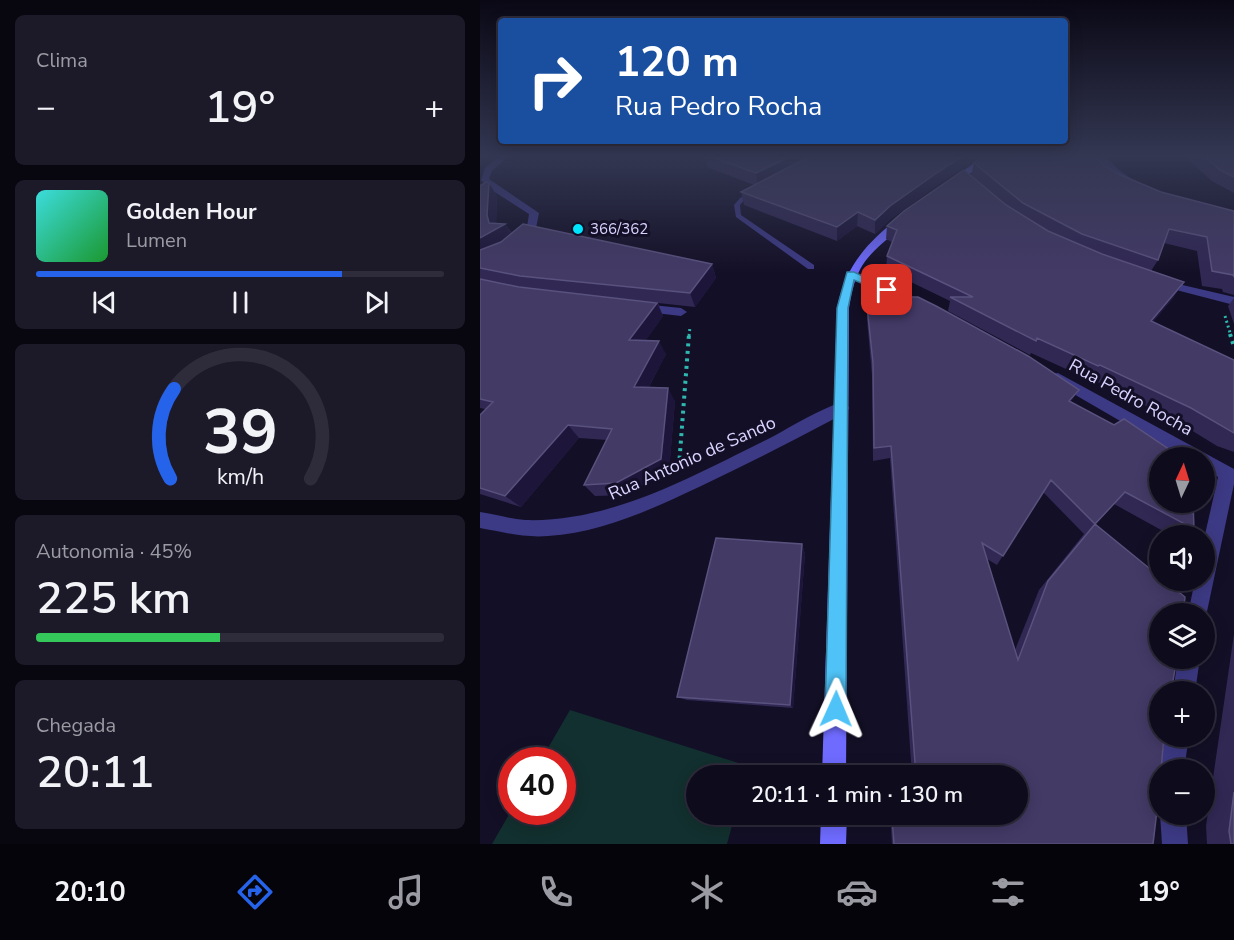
<!DOCTYPE html>
<html lang="pt">
<meta charset="utf-8">
<style>
:root{--surface:#0e0b1c;--page:#1c1929;--text:#f1f3f6;--muted:#9b9ba3;--line:#2e2b3b;--accent:#2563eb}
body{margin:0;font-family:"Nunito Sans",sans-serif;background:var(--page);color:var(--text);height:100vh;display:flex;flex-direction:column;font-size:22px;white-space:nowrap}
*{box-sizing:border-box;margin:0}
p{font-size:20px;color:var(--muted)}
.icon{flex:none;width:33px;height:33px;fill:none;stroke:currentColor;stroke-width:2;stroke-linecap:round;stroke-linejoin:round}
.map{position:relative;flex:1;overflow:hidden}
.drawer{display:flex;flex-direction:column;gap:15px;padding:15px;background:#08060f;width:480px}
.drawer>*{flex:none}
.top-card{position:absolute;left:18px;top:18px;width:570px;height:126px;border-radius:6px;box-shadow:0 3px 15px #0003,0 0 0 2px var(--line);background:#1a4fa0;color:#fff;overflow:hidden}
.needle{width:39px;rotate:4deg}
.buttons{position:absolute;left:669px;top:447px;display:grid;gap:12px}
.buttons a{display:grid;place-items:center;width:66px;height:66px;border-radius:50%;background:var(--surface);box-shadow:0 3px 15px #0003,0 0 0 2px var(--line);font-size:30px}
.speed{position:absolute;left:18px;top:747px;display:flex;gap:12px;font-size:30px;font-weight:700;text-align:center}
.speed>*{display:grid;place-content:center;width:78px;height:78px;border-radius:50%;background:var(--surface);box-shadow:0 3px 15px #0003,0 0 0 2px var(--line);line-height:1}
.speed .limit{border:9px solid #d22;background:#fff;color:#111}
.pin{position:absolute;display:grid;place-items:center;width:51px;height:51px;color:#fff;margin:-26px;border-radius:12px;box-shadow:0 3px 9px #0006}
.me{position:absolute;width:66px;margin:-33px;rotate:1deg;stroke-linejoin:round;filter:drop-shadow(0 0 4px #0008)}
.turn{display:flex;align-items:center;gap:21px;height:126px;padding:0 18px;font-size:27px}
.turn .icon{width:78px;height:78px;stroke-width:2.5}
.turn b{display:block;font-size:42px;line-height:51px}
.big{font-size:45px;font-weight:600;line-height:1.1}
.drawer .card{flex:1;display:flex;flex-direction:column;justify-content:center;gap:9px;min-width:0;padding:0 21px;border-radius:9px;background:var(--page)}
.drawer .dial{align-items:center;gap:0}
.dial svg{height:156px;overflow:visible;fill:none;stroke:var(--line);stroke-width:7;stroke-linecap:round;text-anchor:middle}
.dial text{fill:var(--text);stroke:none}
.song{display:flex;align-items:center;gap:18px}
.cover{width:72px;height:72px;border-radius:9px;background:linear-gradient(135deg,hsl(180 70% 55%),hsl(130 70% 35%))}
.played{height:6px;border-radius:3px;background:linear-gradient(90deg,var(--accent) 75%,var(--line) 75%)}
.keys{display:flex;justify-content:space-around;direction:ltr}
.heat{display:flex;justify-content:space-between;align-items:center;font-size:33px;direction:ltr}
.charge{height:9px;border-radius:4px;background:linear-gradient(90deg,#34c759 45%,var(--line) 0)}
.trip{position:absolute;left:206px;top:765px;width:342px;height:60px;border-radius:30px;background:var(--surface);box-shadow:0 3px 15px #0003,0 0 0 2px var(--line);font-weight:600;line-height:60px;text-align:center}
.tab-bar{display:flex;height:96px;justify-content:space-around;align-items:center;background:#06040b;color:var(--muted)}
.tab-bar .icon{width:42px;height:42px}
.tab-bar .current{color:var(--accent)}
.tab-bar b{font-size:27px;color:var(--text)}
main{display:flex;flex:1;min-height:0}
.map>svg:first-child{display:block}
.green{fill:#12302f}
.lines{fill:none;stroke-linecap:round;stroke-linejoin:round}
.path-far1{stroke:#2fb8b0;stroke-width:3;stroke-dasharray:2 3;stroke-linecap:butt}
.path{stroke:#2fb8b0;stroke-width:4;stroke-dasharray:3 4.5;stroke-linecap:butt}
.lane{fill:#3d3a85;fill-rule:evenodd}
.street{fill:#3d3a85;fill-rule:evenodd}
.secondary{fill:#6f6bff;fill-rule:evenodd}
.wall{fill:#312854;fill-rule:evenodd}
.shaded-wall{fill:#1d163a}
.building{fill:#433a66;stroke:#5a527e;stroke-width:1.5;fill-rule:evenodd}
.route{fill:#4fc3f7;stroke:#337fa1;stroke-width:1.5}
.poi-dot{fill:#00e5ff;stroke:#130f26;stroke-width:2}
.labels{text-anchor:middle;stroke-width:6;stroke-linejoin:round;paint-order:stroke}
.far-poi-label{font-size:15px;fill:#d9d4ff;stroke:#130f26;text-anchor:start}
.street-label{font-size:18px;fill:#d9d4ff;stroke:#130f26}
</style>
<main>
<section class="drawer">
<div class="card"><p>Clima</p>
<div class="heat"><a>−</a><b class="big">19°</b><a>+</a></div>
</div>
<div class="card">
<div class="song"><i class="cover"></i><div><b>Golden Hour</b><p>Lumen</p></div></div>
<div class="played"></div>
<div class="keys"><svg class="icon" aria-label="previous" viewBox="0 0 24 24"><path d="M18 5L8 12l10 7zM5 5v14"/></svg><svg class="icon" aria-label="pause" viewBox="0 0 24 24"><path d="M8 5v14M16 5v14"/></svg><svg class="icon" aria-label="next" viewBox="0 0 24 24"><path d="M6 5l10 7-10 7zM19 5v14"/></svg></div>
</div>
<div class="card dial"><svg viewBox="0 0 100 80">
<path d="M14 69A42 42 0 1 1 86 69"/>
<path d="M14 69A42 42 0 0 1 16 23" stroke="#2563eb"/>
<text x="50" y="56" font-size="32" font-weight="700">39</text>
<text x="50" y="72" font-size="11">km/h</text>
</svg></div>
<div class="card"><p>Autonomia · 45%</p><b class="big">225 km</b><div class="charge"></div></div>
<div class="card"><p>Chegada</p><b class="big">20:11</b></div>
</section>
<div class="map">
<svg width="754" height="844" viewBox="0 0 754 844">
<rect width="100%" height="100%" fill="#130f26"/>
<path class="green" d="M90 710 268 766 266 775 216 776V814L255 815 247 844H12L31 811 82 812V760H61Z"/>
<g class="lines">
<path class="path-far1" d="M745 316 751 336
M209 336 210 327"/>
<path class="path" d="M750 334 754 347
M199 466 209 334"/>
<path class="lane" d="M271 193 276 194 264 200 260 205 261 215 334 265V269H328L256 217 254 205 260 198Z"/>
<path class="street" d="M21 155H30L12 171 9 179 59 213 56 228 38 243 33 240 47 227 49 214 13 191 1 180 5 168Z
M615 155H624L639 170 659 184V188C643 189 625 166 615 155Z
M371 271 447 303 449 306 447 309H439L367 276V272Z
M681 280 754 297V305L677 285 675 283Z
M162 304 201 308 207 312 201 316 158 311V305Z
M578 373 754 469V484L725 621 724 614H708L715 580H724V539L738 477 724 469V458H704L573 382 571 378 573 374Z
M362 402 367 404 369 408 367 412 350 421C307 444 263 466 219 487 172 509 121 533 68 536 44 538 23 532 0 528V512C15 514 30 519 45 520 132 523 216 474 292 437 314 425 338 410 362 402Z
M698 658H720L715 692H693Z
M685 736H709L704 770H680Z
M680 814H706L708 844H682Z"/>
<path class="secondary" d="M505 155H514L474 186H468V182Z
M420 217 428 219C395 254 377 254 369 308L366 776H342L357 308C365 267 387 242 420 217Z
M341 814H367L366 844H340Z"/>
</g>
<path class="wall" d="M224 155H501L457 185 409 220 395 234 377 226 357 241 264 205 261 192 274 185 227 167Z
M703 155H754V193L732 181Z
M494 163 622 164 636 173 681 192 754 211V295L743 292 742 289 722 286 717 251 684 243 678 260 671 271 694 297 673 322 754 360V452L737 446 698 422 611 379 610 380 551 353 550 355 468 311 470 301 406 270 407 256 412 242 406 239 407 226 491 176Z
M0 186 17 196 16 223 25 224 32 233 232 264 236 278 215 307 178 303 183 316 166 340 186 354 169 387 195 401 189 471 146 495 115 496 104 485 127 440 99 438 41 507 0 494V415L5 409 0 408Z
M754 298V324L748 306Z
M387 306 591 402 714 529 705 536H692L634 504 615 524 680 692 673 844H412L410 814H537V776H432L410 458 393 461 392 376 387 319ZM563 492 604 534 559 590 535 650 507 559 517 565Z
M322 544 325 554 313 708 207 700 197 697Z
M754 634V844H727L726 826Z"/>
<path class="shaded-wall" d="M0 155H13L0 165Z
M313 155H339L278 186 276 173Z
M484 155H501L457 185 409 220 395 234V220L410 206 458 172Z
M9 183 17 196 16 229 25 224 34 237 0 256V238L9 223 7 215Z
M378 212 377 226 357 241V227Z
M232 264 236 278 215 307 210 293Z
M704 282 694 297 661 336 671 321Z
M177 303 183 316 157 353 149 340Z
M179 341 186 354 162 400 154 387Z
M188 388 195 401 189 471 146 495 136 483Z
M599 390 591 402 589 401Z
M88 425 99 438 41 507 25 496Z
M322 544 325 554 313 708 310 705Z"/>
<path class="building" d="M226 155H313L276 173Z
M332 155H484L458 172 410 206 395 220 378 212 357 227 261 192Z
M504 155H615L622 164 636 173 681 192 754 211V277L753 275 732 271 727 237 689 229 678 260 602 234 543 203 494 163Z
M723 155H754V177L740 170Z
M484 170 526 205 568 231 622 254 704 282 671 321 754 360V433L711 408 620 365 618 366 557 338 556 341 470 297H493L407 256 417 230 407 226 424 211Z
M6 182 9 183 7 215 9 223 25 224 0 238V186Z
M43 224 232 264 210 293 40 276 0 268V250L21 242Z
M0 279 39 287 177 303 149 340 179 341 154 387 188 388 181 459 136 483 104 485 132 429 88 425 25 496 0 488V415L13 402 0 399Z
M402 297H438L456 306 548 356 599 390 589 401 634 425 644 419 702 458H680V502H713L714 529 645 492 615 524 680 577V580H684L705 597 703 614H680V658H697L691 692H680V736H684L681 770H680V785L673 844H414L412 818 439 819V814H537V776H436L411 446 394 448 393 363 387 306ZM571 480 615 524 568 581 538 660 502 543 523 556Z
M236 538 322 544 310 705 197 697Z
M754 792V844H751L749 831Z"/>
<linearGradient id="sky" x2="0" y2="1"><stop stop-color="#0a0815"/><stop offset="0.57" stop-color="#333752"/><stop offset="1" stop-color="#333752" stop-opacity="0"/></linearGradient>
<rect width="754" height="273" fill="url(#sky)"/>
<path class="route" d="M367 272H374L412 290 403 292 374 280 368 308 366 709 363 717 356 720 348 717 345 709 357 308Z"/>
<circle class="poi-dot" cx="98" cy="229" r="6"/>
<g class="labels">
<g class="far-poi-label">
<text x="110" y="234">366/362</text>
</g>
<g class="street-label">
<text transform="translate(651 397) rotate(29)" y="6">Rua Pedro Rocha</text>
<text transform="translate(212 458) rotate(-24)" y="6">Rua Antonio de Sando</text>
</g>
</g>
</svg>
<div class="buttons">
<a><svg class="needle" viewBox="-14 -14 28 28"><path d="M0-13l5 13h-10z" fill="#e53935"/><path d="M0 13l5-13h-10z" fill="#9b9ba3"/></svg></a>
<a><svg class="icon" aria-label="sound" viewBox="0 0 24 24"><path d="M4 9h4l5-4v14l-5-4H4zM17 9q2 3 0 6"/></svg></a>
<a><svg class="icon" aria-label="layers" viewBox="0 0 24 24"><path d="M12 4l9 5-9 5-9-5zM3 14l9 5 9-5"/></svg></a>
<a>+</a>
<a>−</a>
</div>
<div class="speed"><div class="limit">40</div></div>
<div class="pin" style="left:407px;top:290px;background:#d93025"><svg class="icon" aria-label="arrive" viewBox="0 0 24 24"><path d="M6 21V4h12l-3 4 3 4H6"/></svg></div>
<svg class="me" style="left:356px;top:709px" viewBox="-20 -20 40 40"><path d="M0-17L14 15 0 8-14 15z" fill="#4fc3f7" stroke="#fff" stroke-width="4"/></svg>
<div class="trip">20:11 · 1 min · 130 m</div>
<div class="top-card">
<div class="turn"><svg class="icon" aria-label="right" viewBox="0 0 24 24"><path d="M7 20v-9h11M14 6l5 5-5 5"/></svg><div><b>120 m</b>Rua Pedro Rocha</div></div>
</div>
</div>
</main>
<nav class="tab-bar">
<b>20:10</b>
<svg class="icon current" aria-label="directions" viewBox="0 0 24 24"><path d="M12 3l9 9-9 9-9-9zM9 14v-3h6M13 9l2 2-2 2"/></svg>
<svg class="icon" aria-label="music" viewBox="0 0 24 24"><path d="M9 18V5l10-2v13"/><circle cx="6" cy="18" r="3"/><circle cx="16" cy="16" r="3"/></svg>
<svg class="icon" aria-label="phone" viewBox="0 0 24 24"><path d="M5 4h4l2 5-3 2q2 4 5 5l2-3 5 2v4C11 20 4 13 5 4z"/></svg>
<svg class="icon" aria-label="climate" viewBox="0 0 24 24"><path d="M12 3v18M4 7l16 10M4 17L20 7"/></svg>
<svg class="icon" aria-label="car" viewBox="0 0 24 24"><path d="M5 17H2v-5l4-1 3-4h7l3 4 3 1v5h-3M9 17h6M6 11h13"/><circle cx="7" cy="17" r="2"/><circle cx="17" cy="17" r="2"/></svg>
<svg class="icon" aria-label="filters" viewBox="0 0 24 24"><path d="M4 7h16M4 17h16"/><circle cx="9" cy="7" r="2"/><circle cx="15" cy="17" r="2"/></svg>
<b>19°</b>
</nav>
